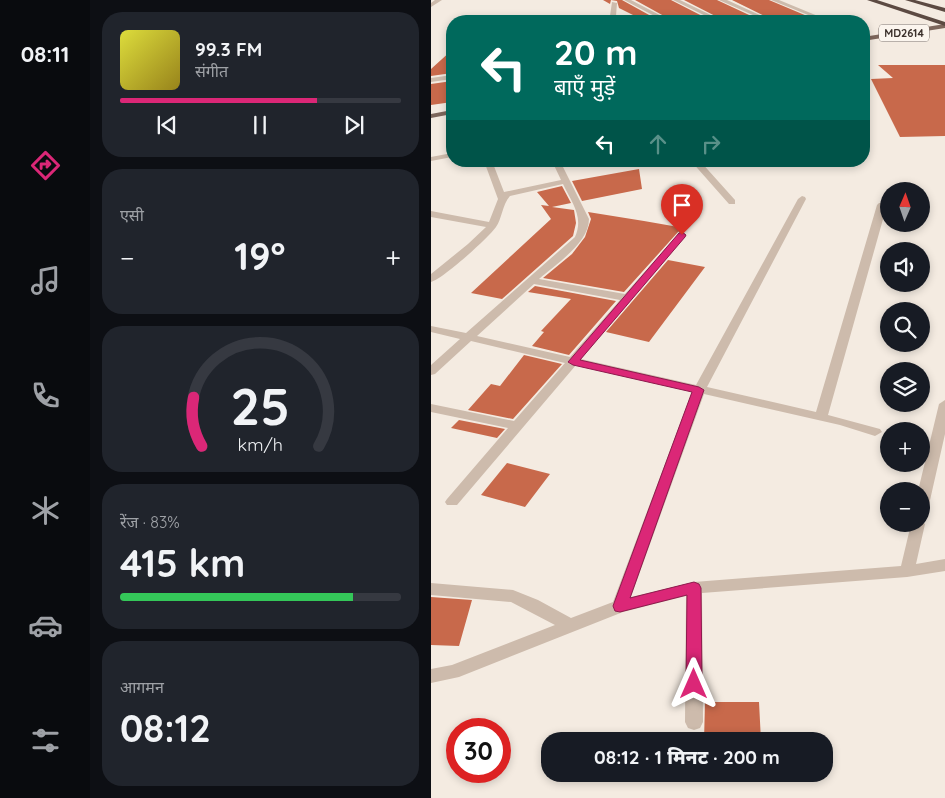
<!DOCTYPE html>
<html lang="hi">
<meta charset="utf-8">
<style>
:root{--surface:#171b24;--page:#20242c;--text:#f1f3f6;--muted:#9ea1a6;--line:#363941;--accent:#db2777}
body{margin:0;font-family:Quicksand,"Noto Sans Devanagari",sans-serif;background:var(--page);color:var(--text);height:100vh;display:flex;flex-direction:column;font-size:19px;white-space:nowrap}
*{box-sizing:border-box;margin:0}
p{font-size:16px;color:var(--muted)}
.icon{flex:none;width:28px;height:28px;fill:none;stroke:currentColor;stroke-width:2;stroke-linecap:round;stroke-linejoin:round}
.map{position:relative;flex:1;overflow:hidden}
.side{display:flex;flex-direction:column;gap:12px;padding:12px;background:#0d0f14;width:341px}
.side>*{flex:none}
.hud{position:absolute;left:15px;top:15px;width:424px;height:152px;border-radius:20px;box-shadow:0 2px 8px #0003;background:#00695c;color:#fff;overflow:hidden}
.needle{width:32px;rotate:2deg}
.tools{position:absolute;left:449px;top:182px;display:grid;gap:10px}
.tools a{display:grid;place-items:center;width:50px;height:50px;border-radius:50%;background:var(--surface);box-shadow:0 2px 8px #0003;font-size:25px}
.speed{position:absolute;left:15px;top:718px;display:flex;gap:10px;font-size:25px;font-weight:700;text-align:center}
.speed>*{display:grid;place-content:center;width:65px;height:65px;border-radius:50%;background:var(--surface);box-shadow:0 2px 8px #0003;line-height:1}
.speed .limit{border:8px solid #d22;background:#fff;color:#111}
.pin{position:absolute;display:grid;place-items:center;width:42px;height:42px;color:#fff;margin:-51px -21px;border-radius:50% 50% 50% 0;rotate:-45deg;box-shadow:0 0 5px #0007}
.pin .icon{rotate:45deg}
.me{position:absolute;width:55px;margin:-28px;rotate:0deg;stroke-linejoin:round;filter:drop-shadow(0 0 4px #0008)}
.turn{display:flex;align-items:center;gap:18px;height:105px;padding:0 25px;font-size:22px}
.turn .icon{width:65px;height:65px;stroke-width:2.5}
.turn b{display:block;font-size:35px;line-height:42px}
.lanes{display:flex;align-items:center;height:48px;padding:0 25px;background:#0003;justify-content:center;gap:25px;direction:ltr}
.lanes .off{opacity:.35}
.big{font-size:38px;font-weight:800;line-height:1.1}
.side .card{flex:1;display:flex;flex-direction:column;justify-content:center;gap:8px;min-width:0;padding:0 18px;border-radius:20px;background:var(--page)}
.side .dial{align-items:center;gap:0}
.dial svg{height:130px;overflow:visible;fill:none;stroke:var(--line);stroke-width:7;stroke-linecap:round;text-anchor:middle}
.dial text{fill:var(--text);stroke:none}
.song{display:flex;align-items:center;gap:15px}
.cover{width:60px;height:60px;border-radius:8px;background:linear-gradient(135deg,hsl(60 70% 55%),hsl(50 70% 35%))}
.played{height:5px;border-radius:2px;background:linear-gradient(90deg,var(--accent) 70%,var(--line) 70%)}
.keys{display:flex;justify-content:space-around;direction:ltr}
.heat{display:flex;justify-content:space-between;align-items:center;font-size:28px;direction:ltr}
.charge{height:8px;border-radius:4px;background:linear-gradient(90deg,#34c759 83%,var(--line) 0)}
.trip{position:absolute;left:110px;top:732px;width:292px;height:50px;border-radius:20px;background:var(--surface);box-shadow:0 2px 8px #0003;font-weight:800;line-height:50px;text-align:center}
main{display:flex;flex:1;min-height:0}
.dock{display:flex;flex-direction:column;width:90px;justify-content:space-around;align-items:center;background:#090b0e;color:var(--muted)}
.dock .icon{width:35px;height:35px}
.dock .selected{color:var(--accent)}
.dock b{font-size:22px;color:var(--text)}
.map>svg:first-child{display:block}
.building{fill:#c8694b}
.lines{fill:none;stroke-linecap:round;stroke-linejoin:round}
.street{fill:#cdbbac;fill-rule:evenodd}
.primary{fill:#7d675c;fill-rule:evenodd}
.highway{fill:#5c4a42;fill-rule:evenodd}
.route{fill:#db2777;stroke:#8e194d}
.labels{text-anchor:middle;stroke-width:4;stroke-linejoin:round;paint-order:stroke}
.shield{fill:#fbf5ee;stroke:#756b66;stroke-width:1}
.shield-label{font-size:11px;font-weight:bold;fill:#3b302b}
</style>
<main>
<nav class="dock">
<b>08:11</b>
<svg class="icon selected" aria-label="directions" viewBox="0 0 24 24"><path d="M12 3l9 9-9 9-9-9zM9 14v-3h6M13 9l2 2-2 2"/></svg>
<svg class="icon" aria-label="music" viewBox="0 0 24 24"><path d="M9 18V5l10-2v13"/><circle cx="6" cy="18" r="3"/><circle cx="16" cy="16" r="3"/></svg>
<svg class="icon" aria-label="phone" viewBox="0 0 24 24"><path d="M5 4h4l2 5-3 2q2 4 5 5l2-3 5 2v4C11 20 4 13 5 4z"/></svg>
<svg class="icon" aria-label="climate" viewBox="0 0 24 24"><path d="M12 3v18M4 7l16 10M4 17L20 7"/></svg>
<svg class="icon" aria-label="car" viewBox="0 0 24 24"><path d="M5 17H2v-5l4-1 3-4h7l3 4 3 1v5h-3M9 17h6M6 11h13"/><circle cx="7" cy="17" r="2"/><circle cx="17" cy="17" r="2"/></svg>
<svg class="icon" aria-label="filters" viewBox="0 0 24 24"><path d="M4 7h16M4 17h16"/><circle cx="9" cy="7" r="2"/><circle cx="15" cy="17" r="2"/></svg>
</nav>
<section class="side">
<div class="card">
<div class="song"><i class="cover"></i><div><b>99.3 FM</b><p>संगीत</p></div></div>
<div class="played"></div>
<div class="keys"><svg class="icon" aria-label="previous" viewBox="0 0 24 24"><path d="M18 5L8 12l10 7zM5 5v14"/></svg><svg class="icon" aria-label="pause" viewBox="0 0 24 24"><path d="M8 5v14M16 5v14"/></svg><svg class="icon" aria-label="next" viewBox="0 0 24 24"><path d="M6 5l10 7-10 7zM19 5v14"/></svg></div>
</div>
<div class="card"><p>एसी</p>
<div class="heat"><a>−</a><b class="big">19°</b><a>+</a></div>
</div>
<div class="card dial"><svg viewBox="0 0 100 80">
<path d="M14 69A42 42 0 1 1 86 69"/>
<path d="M14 69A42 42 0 0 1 9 39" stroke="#db2777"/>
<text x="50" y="56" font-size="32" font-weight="700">25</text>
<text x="50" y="72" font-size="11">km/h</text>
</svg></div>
<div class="card"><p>रेंज · 83%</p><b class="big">415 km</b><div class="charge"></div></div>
<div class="card"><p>आगमन</p><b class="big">08:12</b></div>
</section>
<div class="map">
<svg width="514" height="798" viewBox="0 0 514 798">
<rect width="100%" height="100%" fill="#f4ebe1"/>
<path class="building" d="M172 0H191L229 21H214L188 8 186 1 180 0 179 4Z
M204 0H240L281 21H242Z
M253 0H286L331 21H294Z
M301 0H338L388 21H344Z
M21 50V73L0 76V69Z
M447 65H514V136L469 137 440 79 462 78Z
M21 81V102L0 105V84Z
M208 169 211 189 151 201 141 181Z
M131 186 140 203 121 207 143 210 145 223 142 236 71 299 40 293 120 219 110 205 118 206 106 192Z
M157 212 213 221 253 228 247 232 193 292 112 278 141 254 154 237 160 219Z
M237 260 274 267 218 342 175 332Z
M104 286 185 301 138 355 101 346 113 332 110 331 140 299 97 292Z
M93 355 131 364 82 419 37 410 60 384 69 386Z
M28 420 74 429 66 438 20 428Z
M76 463 119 474 94 507 50 495Z
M0 597 41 600 28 646 0 645Z
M274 702H328L330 741H273Z"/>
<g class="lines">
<path class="street" d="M4 0H11L0 7V3Z
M193 0H200L240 21H233Z
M242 0H249L292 21H285Z
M288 0H296L342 21H335Z
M340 0H348L399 21H392Z
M181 2 186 3 185 16 187 21H181L179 16Z
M21 75V79L0 82V78Z
M21 153V157L0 161V157Z
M53 161H61L73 192 130 180 121 161H129L158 219C158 243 125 264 108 279L194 294 248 233H254V237L150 359 265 385 367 199 371 196 374 197 375 199 276 387 385 412 446 205 448 203H454L456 205 397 415 449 429 451 432 444 436 409 425 273 394 200 597 263 582 470 566 480 524H490V520L494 524 485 564 514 559V571L476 577 271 593 272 722 269 728 263 730 257 728 254 722 255 596 192 612 28 677 0 683V669L21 665 124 625 80 602 0 595V583L82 590 107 600 140 618 182 602 261 392 145 365 26 505H16L14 502 16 499 77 428 0 412V404L83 421 134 363 40 341 4 374 0 375V365L29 339 0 332V326L35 333 144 237C153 217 141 203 132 184L79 196C71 205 71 219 65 227 57 238 12 279 0 282V274L37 244 55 227 0 217V211L58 222 67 199ZM103 284 189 300 139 357 46 336Z
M193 161H202L204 164 200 166Z
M260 161H269L304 200V204H298Z
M514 400V434L497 509 495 513 490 514V491H487L508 404Z"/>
<path class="primary" d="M514 24V28L432 41V37Z
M21 110V114L0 118V114Z"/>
<path class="highway" d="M436 0H446L514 22V26Z
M474 0H484L514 8V12Z"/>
</g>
<path class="route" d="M251 232 255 235 254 237 149 360 268 387 273 390 199 598 263 582 268 584 270 588 271 684 269 689 263 691 257 689 255 684 256 595 189 612 184 611 182 606 261 392 142 365 137 362 248 233Z"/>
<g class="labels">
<rect class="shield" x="448" y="24.5" width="50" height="17" rx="4"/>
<g class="shield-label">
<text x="473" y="37">MD2614</text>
</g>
</g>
</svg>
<div class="tools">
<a><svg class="needle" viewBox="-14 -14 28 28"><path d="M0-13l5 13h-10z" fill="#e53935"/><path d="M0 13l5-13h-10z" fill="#9ea1a6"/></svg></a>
<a><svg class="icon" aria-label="sound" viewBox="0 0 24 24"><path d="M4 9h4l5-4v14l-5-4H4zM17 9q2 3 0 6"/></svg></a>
<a><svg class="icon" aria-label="search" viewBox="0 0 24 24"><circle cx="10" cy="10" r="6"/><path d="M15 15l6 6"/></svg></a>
<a><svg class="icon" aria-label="layers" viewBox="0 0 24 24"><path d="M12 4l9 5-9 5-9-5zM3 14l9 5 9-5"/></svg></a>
<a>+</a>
<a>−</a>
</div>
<div class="speed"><div class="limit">30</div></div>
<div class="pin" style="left:251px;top:235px;background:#d93025"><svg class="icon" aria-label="arrive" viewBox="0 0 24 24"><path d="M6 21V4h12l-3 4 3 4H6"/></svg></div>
<svg class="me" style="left:263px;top:684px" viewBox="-20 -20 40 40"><path d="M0-17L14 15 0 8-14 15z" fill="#db2777" stroke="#fff" stroke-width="4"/></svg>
<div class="trip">08:12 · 1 मिनट · 200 m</div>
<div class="hud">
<div class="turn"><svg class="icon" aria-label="left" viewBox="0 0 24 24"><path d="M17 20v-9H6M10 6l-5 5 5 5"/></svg><div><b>20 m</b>बाएँ मुड़ें</div></div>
<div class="lanes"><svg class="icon" aria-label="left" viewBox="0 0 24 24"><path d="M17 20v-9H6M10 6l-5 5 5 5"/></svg><svg class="icon off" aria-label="ahead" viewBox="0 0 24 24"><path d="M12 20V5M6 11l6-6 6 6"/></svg><svg class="icon off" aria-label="right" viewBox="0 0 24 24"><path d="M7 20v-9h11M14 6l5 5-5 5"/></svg></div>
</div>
</div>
</main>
